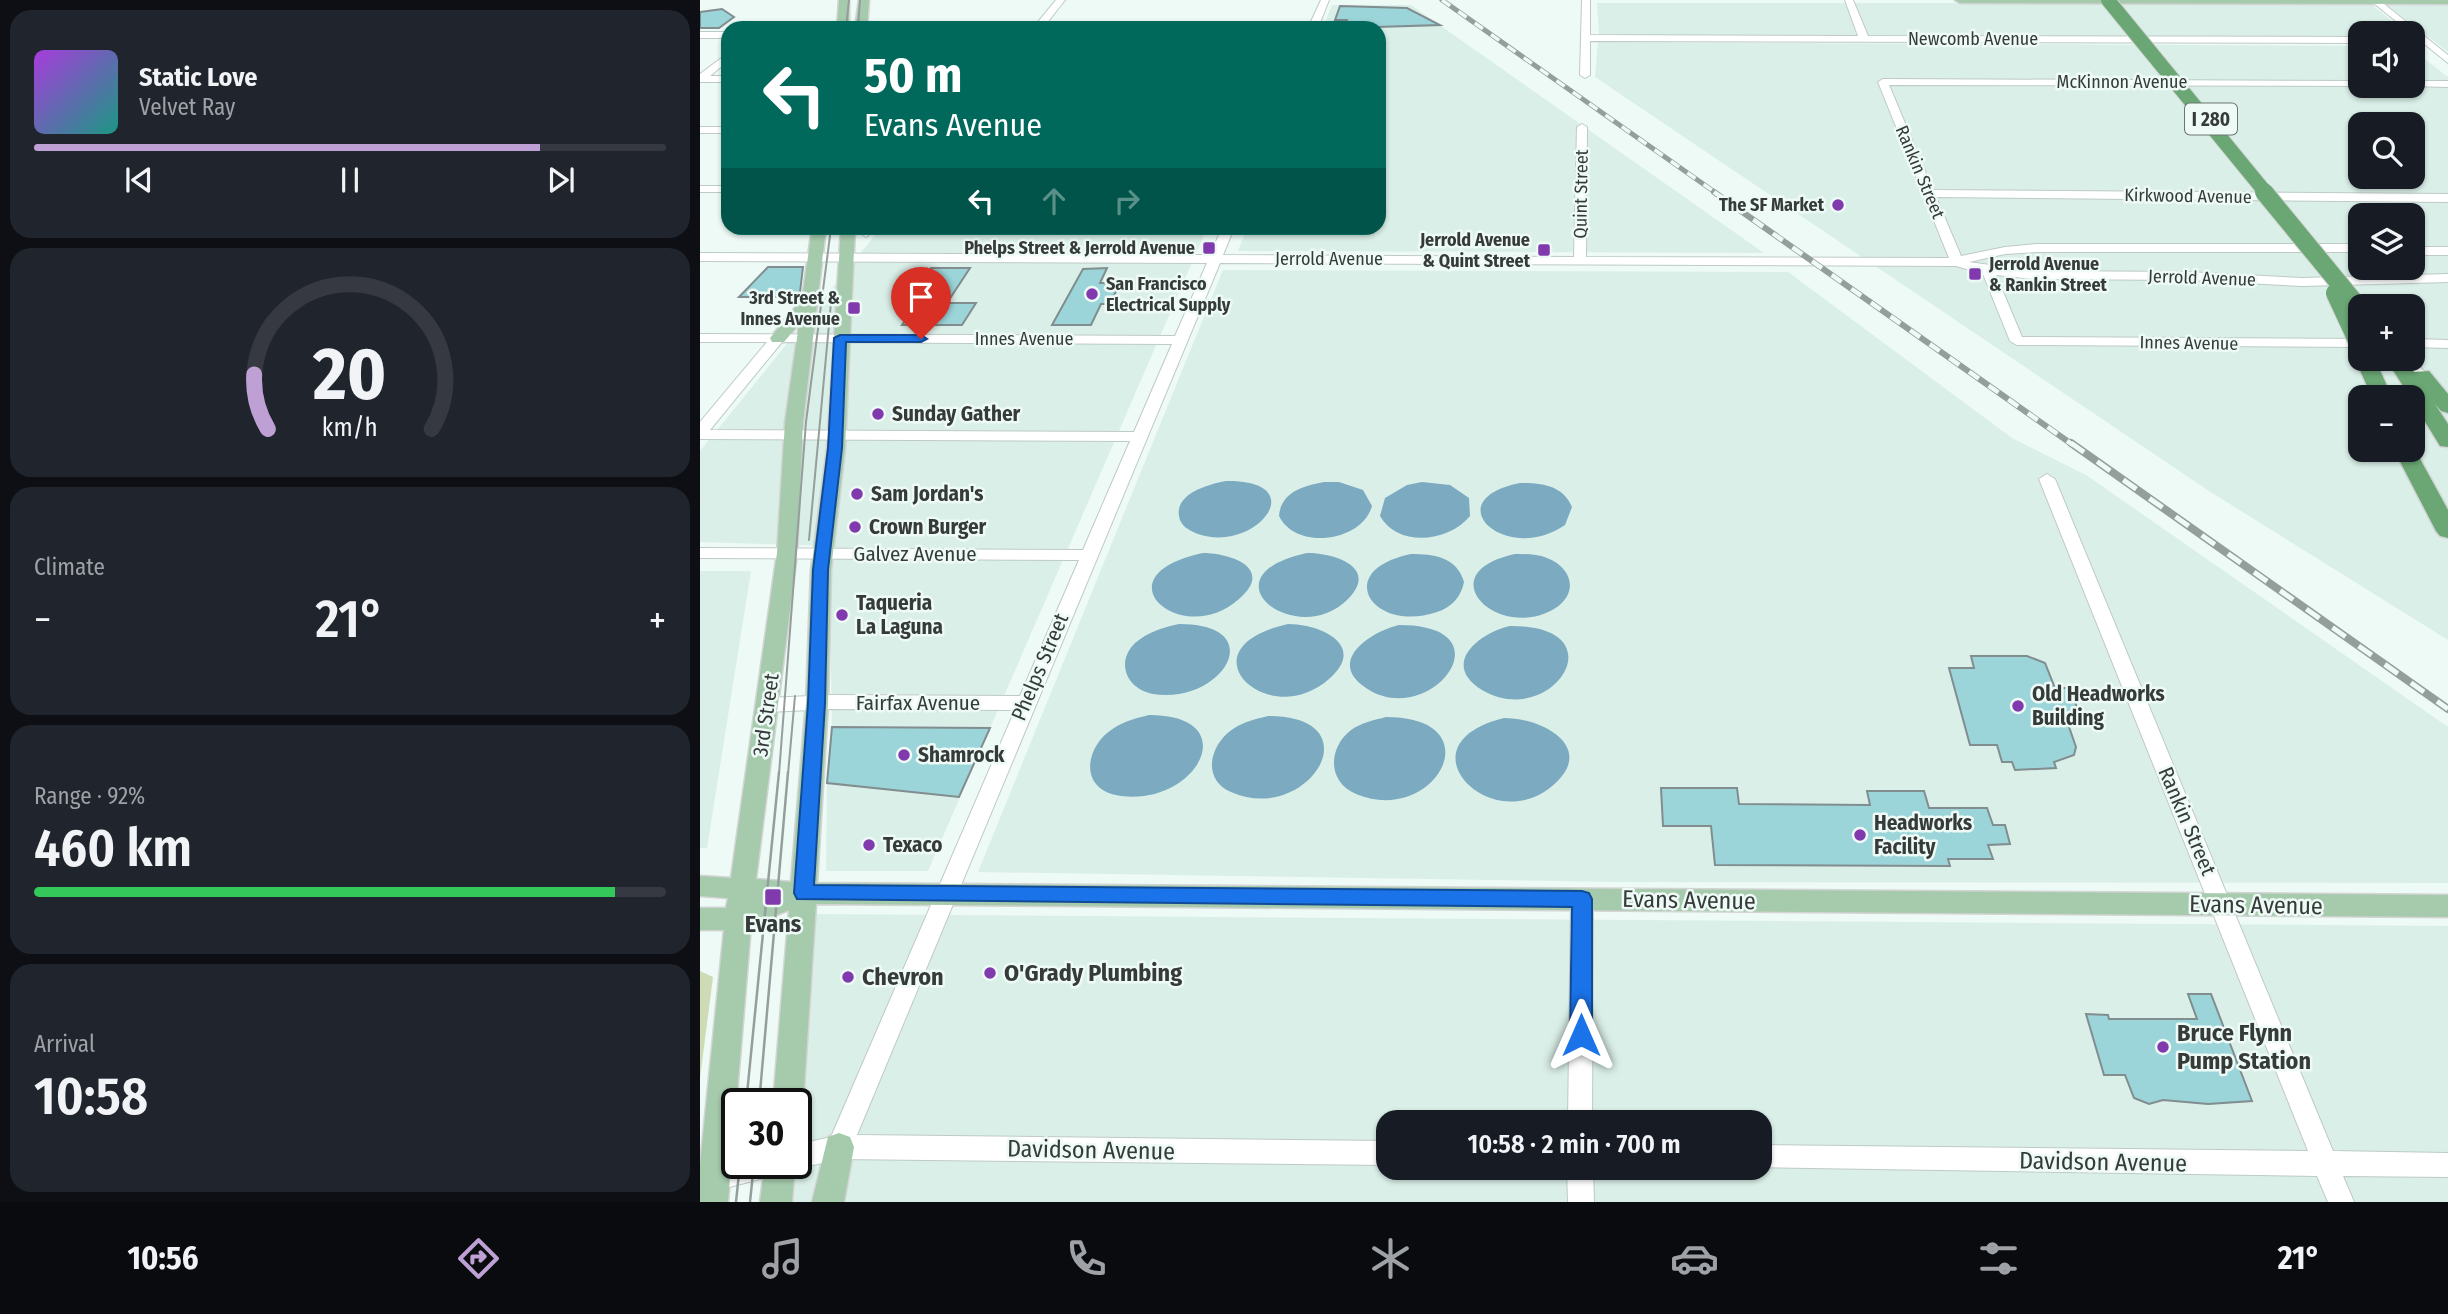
<!DOCTYPE html>
<meta charset="utf-8">
<style>
:root{--surface:#171b24;--page:#20242c;--text:#f1f3f6;--muted:#9ea1a6;--line:#363941;--accent:#bfa0d5}
body{margin:0;font-family:"Fira Sans Condensed",sans-serif;background:var(--page);color:var(--text);height:100vh;display:flex;flex-direction:column;font-size:26px;white-space:nowrap}
*{box-sizing:border-box;margin:0}
p{font-size:23px;color:var(--muted)}
.icon{flex:none;width:38px;height:38px;fill:none;stroke:currentColor;stroke-width:2;stroke-linecap:round;stroke-linejoin:round}
.map{position:relative;flex:1;overflow:hidden}
.drawer{display:flex;flex-direction:column;gap:10px;padding:10px;background:#0d0f14;width:700px}
.drawer>*{flex:none}
.banner{position:absolute;left:21px;top:21px;width:665px;height:214px;border-radius:21px;box-shadow:0 2px 5px #0004;background:#00695c;color:#fff;overflow:hidden}
.controls{position:absolute;left:1648px;top:21px;display:grid;gap:14px}
.controls a{display:grid;place-items:center;width:77px;height:77px;border-radius:14px;background:var(--surface);box-shadow:0 2px 5px #0004;font-size:35px}
.speed{position:absolute;left:21px;top:1088px;display:flex;gap:14px;font-size:35px;font-weight:700;text-align:center}
.speed>*{display:grid;place-content:center;width:91px;height:91px;border-radius:50%;background:var(--surface);box-shadow:0 2px 5px #0004;line-height:1}
.speed .limit{border:4px solid #111;border-radius:10px;background:#fff;color:#111}
.pin{position:absolute;display:grid;place-items:center;width:60px;height:60px;color:#fff;margin:-72px -30px;border-radius:50% 50% 50% 0;rotate:-45deg;box-shadow:0 0 7px #0007}
.pin .icon{rotate:45deg}
.me{position:absolute;width:77px;margin:-38px;rotate:0deg;stroke-linejoin:round;filter:drop-shadow(0 0 5px #0008)}
.turn{display:flex;align-items:center;gap:24px;height:147px;padding:0 28px;font-size:32px}
.turn .icon{width:91px;height:91px;stroke-width:2.5}
.turn b{display:block;font-size:49px;line-height:60px}
.lanes{display:flex;align-items:center;height:66px;padding:0 28px;background:#0003;justify-content:center;gap:35px;direction:ltr}
.lanes .off{opacity:.35}
.big{font-size:52px;font-weight:600;line-height:1.1}
.drawer .card{flex:1;display:flex;flex-direction:column;justify-content:center;gap:10px;min-width:0;padding:0 24px;border-radius:21px;background:var(--page)}
.drawer .dial{align-items:center;gap:0}
.dial svg{height:182px;overflow:visible;fill:none;stroke:var(--line);stroke-width:7;stroke-linecap:round;text-anchor:middle}
.dial text{fill:var(--text);stroke:none}
.song{display:flex;align-items:center;gap:21px}
.cover{width:84px;height:84px;border-radius:10px;background:linear-gradient(135deg,hsl(280 70% 55%),hsl(170 70% 35%))}
.played{height:7px;border-radius:4px;background:linear-gradient(90deg,var(--accent) 80%,var(--line) 80%)}
.keys{display:flex;justify-content:space-around;direction:ltr}
.heat{display:flex;justify-content:space-between;align-items:center;font-size:38px;direction:ltr}
.charge{height:10px;border-radius:5px;background:linear-gradient(90deg,#34c759 92%,var(--line) 0)}
.trip{position:absolute;left:676px;top:1110px;width:396px;height:70px;border-radius:21px;background:var(--surface);box-shadow:0 2px 5px #0004;font-weight:600;line-height:70px;text-align:center}
.menu{display:flex;height:112px;justify-content:space-around;align-items:center;background:#090b0e;color:var(--muted)}
.menu .icon{width:49px;height:49px}
.menu .active{color:var(--accent)}
.menu b{font-size:32px;color:var(--text)}
main{display:flex;flex:1;min-height:0}
.map>svg:first-child{display:block}
.built{fill:#daefe8;fill-rule:evenodd}
.green{fill:#cfdab7}
.water{fill:#7caac0}
.building{fill:#9cd5d9;stroke:#818d8e;stroke-width:2}
.lines{fill:none;stroke-linecap:round;stroke-linejoin:round}
.minor-casing{stroke:#becac6;stroke-width:2}
.major-casing{stroke:#d3d4d4;stroke-width:3}
.highway-casing{stroke:#d3d4d4;stroke-width:3}
.minor{fill:#fff;fill-rule:evenodd}
.major{fill:#a6caac;fill-rule:evenodd}
.highway{fill:#6aa774;fill-rule:evenodd}
.tram-far1{stroke:#949e9b;stroke-width:2}
.tram{stroke:#949e9b;stroke-width:2.5}
.rail-far2-casing{stroke:#949e9b;stroke-width:5}
.rail-far1-casing{stroke:#949e9b;stroke-width:6}
.rail-casing{stroke:#949e9b;stroke-width:8}
.rail-far2{stroke:#edfaf6;stroke-width:3.5;stroke-dasharray:10;stroke-linecap:butt}
.rail-far1{stroke:#edfaf6;stroke-width:4.5;stroke-dasharray:12;stroke-linecap:butt}
.rail{stroke:#edfaf6;stroke-width:5;stroke-dasharray:16;stroke-linecap:butt}
.highway-bridge-far1-casing{stroke:#d3d4d4;stroke-width:16;stroke-linecap:butt}
.highway-bridge-casing{stroke:#d3d4d4;stroke-width:20;stroke-linecap:butt}
.highway-bridge-far1{stroke:#6aa774;stroke-width:14}
.highway-bridge{stroke:#6aa774;stroke-width:18}
.route{fill:#1a73e8;stroke:#114b97;stroke-width:2}
.poi-dot{fill:#813aad;stroke:#edfaf6;stroke-width:2.5}
.labels{text-anchor:middle;stroke-width:5;stroke-linejoin:round;paint-order:stroke}
.far-street-label{font-size:18px;fill:#363b3a;stroke:#edfaf6}
.far-poi-label{font-size:18px;font-weight:bold;fill:#363b3a;stroke:#edfaf6;text-anchor:end}
.shield{fill:#edfaf6;stroke:#6d7472;stroke-width:2}
.shield-label{font-size:19px;font-weight:bold;fill:#363b3a}
.poi-label{font-size:21px;font-weight:bold;fill:#363b3a;stroke:#edfaf6;text-anchor:start}
.street-label{font-size:21px;fill:#363b3a;stroke:#edfaf6}
.near-street-label{font-size:24px;fill:#363b3a;stroke:#edfaf6}
.near-poi-label{font-size:24px;font-weight:bold;fill:#363b3a;stroke:#edfaf6;text-anchor:start}
</style>
<main>
<section class="drawer">
<div class="card">
<div class="song"><i class="cover"></i><div><b>Static Love</b><p>Velvet Ray</p></div></div>
<div class="played"></div>
<div class="keys"><svg class="icon" aria-label="previous" viewBox="0 0 24 24"><path d="M18 5L8 12l10 7zM5 5v14"/></svg><svg class="icon" aria-label="pause" viewBox="0 0 24 24"><path d="M8 5v14M16 5v14"/></svg><svg class="icon" aria-label="next" viewBox="0 0 24 24"><path d="M6 5l10 7-10 7zM19 5v14"/></svg></div>
</div>
<div class="card dial"><svg viewBox="0 0 100 80">
<path d="M14 69A42 42 0 1 1 86 69"/>
<path d="M14 69A42 42 0 0 1 8 45" stroke="#bfa0d5"/>
<text x="50" y="56" font-size="32" font-weight="700">20</text>
<text x="50" y="72" font-size="11">km/h</text>
</svg></div>
<div class="card"><p>Climate</p>
<div class="heat"><a>−</a><b class="big">21°</b><a>+</a></div>
</div>
<div class="card"><p>Range · 92%</p><b class="big">460 km</b><div class="charge"></div></div>
<div class="card"><p>Arrival</p><b class="big">10:58</b></div>
</section>
<div class="map">
<svg width="1748" height="1202" viewBox="0 0 1748 1202">
<rect width="100%" height="100%" fill="#edfaf6"/>
<path class="built" d="M1266 0H1666L1707 33H1661V39L899 35 897 3H1267Z
M1686 4H1748V52Z
M632 5H711L1064 253 538 251 547 228H679V28H623Z
M898 42 1661 46V86H1713V50L1748 77V640L1509 491 895 77ZM1661 124H1713V177H1661ZM1661 215H1713V268H1661ZM1661 306H1713V359H1661ZM1661 397H1713V450H1661Z
M181 228H507L228 871H126L127 783 132 727 129 546 0 542V451Z
M523 270 1088 272 1312 438 1386 475 1748 727V883L914 882 278 872Z
M0 571H51L7 848H0Z
M106 914 1748 926V1202H81L84 1164H96V1104H88L100 943ZM688 1122H1059V1167H688Z"/>
<path class="green" d="M0 971 13 977 0 1078Z"/>
<path class="water" d="M526 481C615 480 555 554 498 534 490 531 480 526 479 516 475 493 510 484 526 481Z
M624 482H639L663 490 672 506C662 542 596 551 579 516 581 492 603 486 624 482Z
M722 482 750 485 769 498 770 516C749 542 698 548 680 516L685 498 707 485Z
M820 483C841 483 863 485 872 507L865 525C805 566 735 500 820 483Z
M503 553C530 553 575 568 539 599 483 650 395 576 503 553Z
M607 553C632 553 680 566 648 599 597 651 500 576 607 553Z
M711 554C734 554 757 557 764 582 761 597 752 607 737 612 674 634 630 571 711 554Z
M815 554C826 554 837 554 847 558 873 568 879 594 854 609 798 642 727 573 815 554Z
M479 624C572 624 522 705 453 694 427 689 415 663 435 643 448 632 464 627 479 624Z
M588 624C620 624 668 645 629 679 568 733 479 648 588 624Z
M699 625C812 625 729 731 666 688 625 661 672 631 699 625Z
M810 626C921 625 852 731 782 690 740 664 779 633 810 626Z
M449 715C546 715 497 806 421 796 378 791 384 746 414 728 425 721 437 718 449 715Z
M568 716C676 716 608 826 531 792 501 779 510 744 533 729 543 722 556 719 568 716Z
M686 717C795 717 735 827 656 794 627 782 628 748 651 730 661 723 674 720 686 717Z
M804 718C845 718 898 749 851 787 790 837 698 744 804 718Z"/>
<path class="building" d="M640 6 707 8 740 25 644 28 647 20H635Z
M22 9 34 17 19 28H0V12Z
M68 267H103L100 292 87 297H39Z
M231 268H270L247 303H276L262 325H202L222 296H211Z
M407 268 400 283H420L410 304H401L391 325H352L383 269Z
M1271 656H1327L1345 663 1355 688H1370L1383 724H1368L1376 747 1374 755 1354 762 1356 768 1315 770 1312 762H1302L1297 745H1270L1249 668H1274Z
M132 727 290 728 259 797 127 783Z
M961 788H1037L1039 804 1170 805 1167 791H1224L1229 808H1287L1293 825H1305L1310 844 1288 845 1293 859H1248L1250 866 1015 865 1011 826H963Z
M1488 994H1511L1552 1101 1508 1104 1463 1100 1449 1104 1434 1098 1425 1075H1404L1386 1014 1408 1015 1409 1019H1497Z"/>
<g class="lines">
<defs>
<path id="minor" d="M356 0H365L343 28H333Z
M621 0H629L618 28H608Z
M882 0H890V35L1158 36 1145 0H1153L1168 36 1661 37V43L890 41V75L885 78 880 75Z
M1679 0 1748 55V63L1671 1Z
M0 32H28V38H0Z
M28 53V61L10 76H28V82H0V74Z
M1183 79 1661 81V86H1665L1189 85 1233 190 1748 194V202L1236 197 1261 256 1305 247 1337 244H1661V252H1337L1305 254 1269 262 1333 271 1488 272 1602 278 1748 274V282L1602 286 1488 280 1333 279 1296 275 1322 337 1661 339V347L1317 345 1310 341 1283 274 1256 266 520 263 157 1135 688 1141V1165L139 1159 96 1169 87 1166 96 1164V1145L131 1137 315 710 131 709 68 712 61 710 59 705 61 700 68 698 131 695 320 696 379 560 0 558V548L383 550 430 441 0 439V422L67 342H0V334L475 336 507 263 0 261V253L510 255 522 228H534L523 255 874 257 877 127 882 124 887 127 886 257 1249 258 1178 82ZM82 342 472 344 434 432 10 430Z
M1713 81H1748V87L1709 86H1713Z
M0 127H28V133H0Z
M0 186H28V192H0Z
M165 228H177L166 237 160 233Z
M1713 247H1748V255H1713Z
M1713 339 1748 340V348L1713 347Z
M1699 359H1713L1748 399V412L1743 411Z
M1347 474 1355 479 1633 1151 1748 1153V1177L1643 1176 1654 1202H1628L1617 1176 1054 1167H1059V1145L1608 1151 1339 479Z
M882 890 890 893 893 899 892 1122H868L871 899 874 893Z
M37 1161V1164H85L81 1173 72 1176 14 1191 5 1188 1 1179 5 1170Z
M867 1167H893L894 1202H868Z"/>
<path id="major" d="M139 0H149V28H137Z
M159 0H169L167 28H155Z
M1255 0H1748V4L1260 3Z
M112 228H126L103 422 97 553 56 879 91 882 106 703 111 570 127 448 141 228H155L145 448 131 570 128 703 117 883 1748 895V917L116 904 103 1104 96 1115V1104H73L89 910 51 925 28 1202H0V1166L24 930H0V908H26L28 898 0 896V876L31 878 77 553 85 422 99 324 84 342H72L70 338 102 299Z
M139 1133 150 1137 154 1147 144 1202H112L128 1137Z
M65 1164H95L92 1202H60Z"/>
<path id="highway" d="M1661 354V359H1675L1692 397H1672L1655 359Z
M1686 359H1706L1714 372 1729 371 1748 394V413L1741 411 1735 404 1748 424V447L1740 446 1713 402V397H1710Z
M1713 446 1748 510V538L1740 536 1736 531 1694 450H1713Z"/>
</defs>
<use href="#minor" class="minor-casing"/>
<use href="#major" class="major-casing"/>
<use href="#highway" class="highway-casing"/>
<use href="#minor" class="minor"/>
<use href="#major" class="major"/>
<use href="#highway" class="highway"/>
<path class="tram-far1" d="M146 28 149 0
M158 28 160 0
M109 540 131 303
M79 774 106 422 131 228
M88 774 95 696"/>
<path class="tram" d="M46 1104 79 772
M59 1104 88 772
M36 1202 40 1164
M50 1202 54 1164"/>
<defs>
<path id="rail-far2" d="M742 0 1016 193"/>
<path id="rail-far1" d="M1014 192 1373 445"/>
<path id="rail" d="M1371 443 1748 709"/>
</defs>
<use href="#rail-far2" class="rail-far2-casing"/>
<use href="#rail-far1" class="rail-far1-casing"/>
<use href="#rail" class="rail-casing"/>
<use href="#rail-far2" class="rail-far2"/>
<use href="#rail-far1" class="rail-far1"/>
<use href="#rail" class="rail"/>
<defs>
<path id="highway-bridge-far1" d="M1408 0 1566 193"/>
<path id="highway-bridge" d="M1564 192 1661 310
M1635 293 1661 349"/>
</defs>
<use href="#highway-bridge-far1" class="highway-bridge-far1-casing"/>
<use href="#highway-bridge" class="highway-bridge-casing"/>
<use href="#highway-bridge-far1" class="highway-bridge-far1"/>
<use href="#highway-bridge" class="highway-bridge"/>
</g>
<path class="route" d="M140 335H221L227 339 221 342H146L142 448 128 570 125 703 114 885 882 891 889 893 892 899V1035L889 1042 881 1045 873 1042 870 1035 872 907 97 899 94 893 108 703 113 570 128 448 134 338Z"/>
<g class="poi-dot">
<circle cx="1138" cy="205" r="7"/>
<rect x="502" y="241" width="14" height="14" rx="3.5"/>
<rect x="837" y="243" width="14" height="14" rx="3.5"/>
<rect x="1268" y="267" width="14" height="14" rx="3.5"/>
<circle cx="392" cy="294" r="7"/>
<rect x="147" y="301" width="14" height="14" rx="3.5"/>
<circle cx="178" cy="414" r="7"/>
<circle cx="157" cy="494" r="7"/>
<circle cx="155" cy="527" r="7"/>
<circle cx="142" cy="615" r="7"/>
<circle cx="1318" cy="706" r="7"/>
<circle cx="204" cy="755" r="7"/>
<circle cx="1160" cy="835" r="7"/>
<circle cx="169" cy="845" r="7"/>
<rect x="64" y="888" width="18" height="18" rx="3.5"/>
<circle cx="290" cy="973" r="7"/>
<circle cx="148" cy="977" r="7"/>
<circle cx="1463" cy="1047" r="7"/>
</g>
<g class="labels">
<g class="far-street-label">
<text x="1273" y="45">Newcomb Avenue</text>
<text x="1422" y="88">McKinnon Avenue</text>
<text transform="translate(1220 172) rotate(67)" y="6">Rankin Street</text>
<text transform="translate(881 194) rotate(-89)" y="6">Quint Street</text>
<text transform="translate(1488 196) rotate(1)" y="6">Kirkwood Avenue</text>
<text x="629" y="265">Jerrold Avenue</text>
<text transform="translate(1502 278) rotate(2)" y="6">Jerrold Avenue</text>
<text x="324" y="345">Innes Avenue</text>
<text transform="translate(1489 343) rotate(1)" y="6">Innes Avenue</text>
</g>
<g class="far-poi-label">
<text x="1124" y="211">The SF Market</text>
<text x="830" y="246">Jerrold Avenue<tspan x="830" dy="21">&amp; Quint Street</tspan></text>
<text x="495" y="254">Phelps Street &amp; Jerrold Avenue</text>
<text x="1289" y="270" text-anchor="start">Jerrold Avenue<tspan x="1289" dy="21">&amp; Rankin Street</tspan></text>
<text x="406" y="290" text-anchor="start">San Francisco<tspan x="406" dy="21">Electrical Supply</tspan></text>
<text x="140" y="304">3rd Street &amp;<tspan x="140" dy="21">Innes Avenue</tspan></text>
</g>
<rect class="shield" x="1485" y="103.5" width="52" height="31" rx="5"/>
<g class="shield-label">
<text x="1511" y="126">I 280</text>
</g>
<g class="poi-label">
<text x="192" y="421">Sunday Gather</text>
<text x="171" y="501">Sam Jordan's</text>
<text x="169" y="534">Crown Burger</text>
<text x="156" y="610">Taqueria<tspan x="156" dy="24">La Laguna</tspan></text>
<text x="1332" y="701">Old Headworks<tspan x="1332" dy="24">Building</tspan></text>
<text x="218" y="762">Shamrock</text>
<text x="1174" y="830">Headworks<tspan x="1174" dy="24">Facility</tspan></text>
<text x="183" y="852">Texaco</text>
</g>
<g class="street-label">
<text x="215" y="561">Galvez Avenue</text>
<text transform="translate(340 667) rotate(-67)" y="7">Phelps Street</text>
<text x="218" y="710">Fairfax Avenue</text>
<text transform="translate(66 715) rotate(-82)" y="7">3rd Street</text>
<text transform="translate(1487 821) rotate(67)" y="7">Rankin Street</text>
</g>
<g class="near-street-label">
<text transform="translate(989 900) rotate(1)" y="8">Evans Avenue</text>
<text transform="translate(1556 905) rotate(1)" y="8">Evans Avenue</text>
<text transform="translate(391 1150) rotate(1)" y="8">Davidson Avenue</text>
<text transform="translate(1403 1162) rotate(1)" y="8">Davidson Avenue</text>
</g>
<g class="near-poi-label">
<text x="73" y="932" text-anchor="middle">Evans</text>
<text x="304" y="981">O'Grady Plumbing</text>
<text x="162" y="985">Chevron</text>
<text x="1477" y="1041">Bruce Flynn<tspan x="1477" dy="28">Pump Station</tspan></text>
</g>
</g>
</svg>
<div class="controls">
<a><svg class="icon" aria-label="sound" viewBox="0 0 24 24"><path d="M4 9h4l5-4v14l-5-4H4zM17 9q2 3 0 6"/></svg></a>
<a><svg class="icon" aria-label="search" viewBox="0 0 24 24"><circle cx="10" cy="10" r="6"/><path d="M15 15l6 6"/></svg></a>
<a><svg class="icon" aria-label="layers" viewBox="0 0 24 24"><path d="M12 4l9 5-9 5-9-5zM3 14l9 5 9-5"/></svg></a>
<a>+</a>
<a>−</a>
</div>
<div class="speed"><div class="limit">30</div></div>
<div class="pin" style="left:221px;top:339px;background:#d93025"><svg class="icon" aria-label="arrive" viewBox="0 0 24 24"><path d="M6 21V4h12l-3 4 3 4H6"/></svg></div>
<svg class="me" style="left:881px;top:1035px" viewBox="-20 -20 40 40"><path d="M0-17L14 15 0 8-14 15z" fill="#1a73e8" stroke="#fff" stroke-width="4"/></svg>
<div class="trip">10:58 · 2 min · 700 m</div>
<div class="banner">
<div class="turn"><svg class="icon" aria-label="left" viewBox="0 0 24 24"><path d="M17 20v-9H6M10 6l-5 5 5 5"/></svg><div><b>50 m</b>Evans Avenue</div></div>
<div class="lanes"><svg class="icon" aria-label="left" viewBox="0 0 24 24"><path d="M17 20v-9H6M10 6l-5 5 5 5"/></svg><svg class="icon off" aria-label="ahead" viewBox="0 0 24 24"><path d="M12 20V5M6 11l6-6 6 6"/></svg><svg class="icon off" aria-label="right" viewBox="0 0 24 24"><path d="M7 20v-9h11M14 6l5 5-5 5"/></svg></div>
</div>
</div>
</main>
<nav class="menu">
<b>10:56</b>
<svg class="icon active" aria-label="directions" viewBox="0 0 24 24"><path d="M12 3l9 9-9 9-9-9zM9 14v-3h6M13 9l2 2-2 2"/></svg>
<svg class="icon" aria-label="music" viewBox="0 0 24 24"><path d="M9 18V5l10-2v13"/><circle cx="6" cy="18" r="3"/><circle cx="16" cy="16" r="3"/></svg>
<svg class="icon" aria-label="phone" viewBox="0 0 24 24"><path d="M5 4h4l2 5-3 2q2 4 5 5l2-3 5 2v4C11 20 4 13 5 4z"/></svg>
<svg class="icon" aria-label="climate" viewBox="0 0 24 24"><path d="M12 3v18M4 7l16 10M4 17L20 7"/></svg>
<svg class="icon" aria-label="car" viewBox="0 0 24 24"><path d="M5 17H2v-5l4-1 3-4h7l3 4 3 1v5h-3M9 17h6M6 11h13"/><circle cx="7" cy="17" r="2"/><circle cx="17" cy="17" r="2"/></svg>
<svg class="icon" aria-label="filters" viewBox="0 0 24 24"><path d="M4 7h16M4 17h16"/><circle cx="9" cy="7" r="2"/><circle cx="15" cy="17" r="2"/></svg>
<b>21°</b>
</nav>
